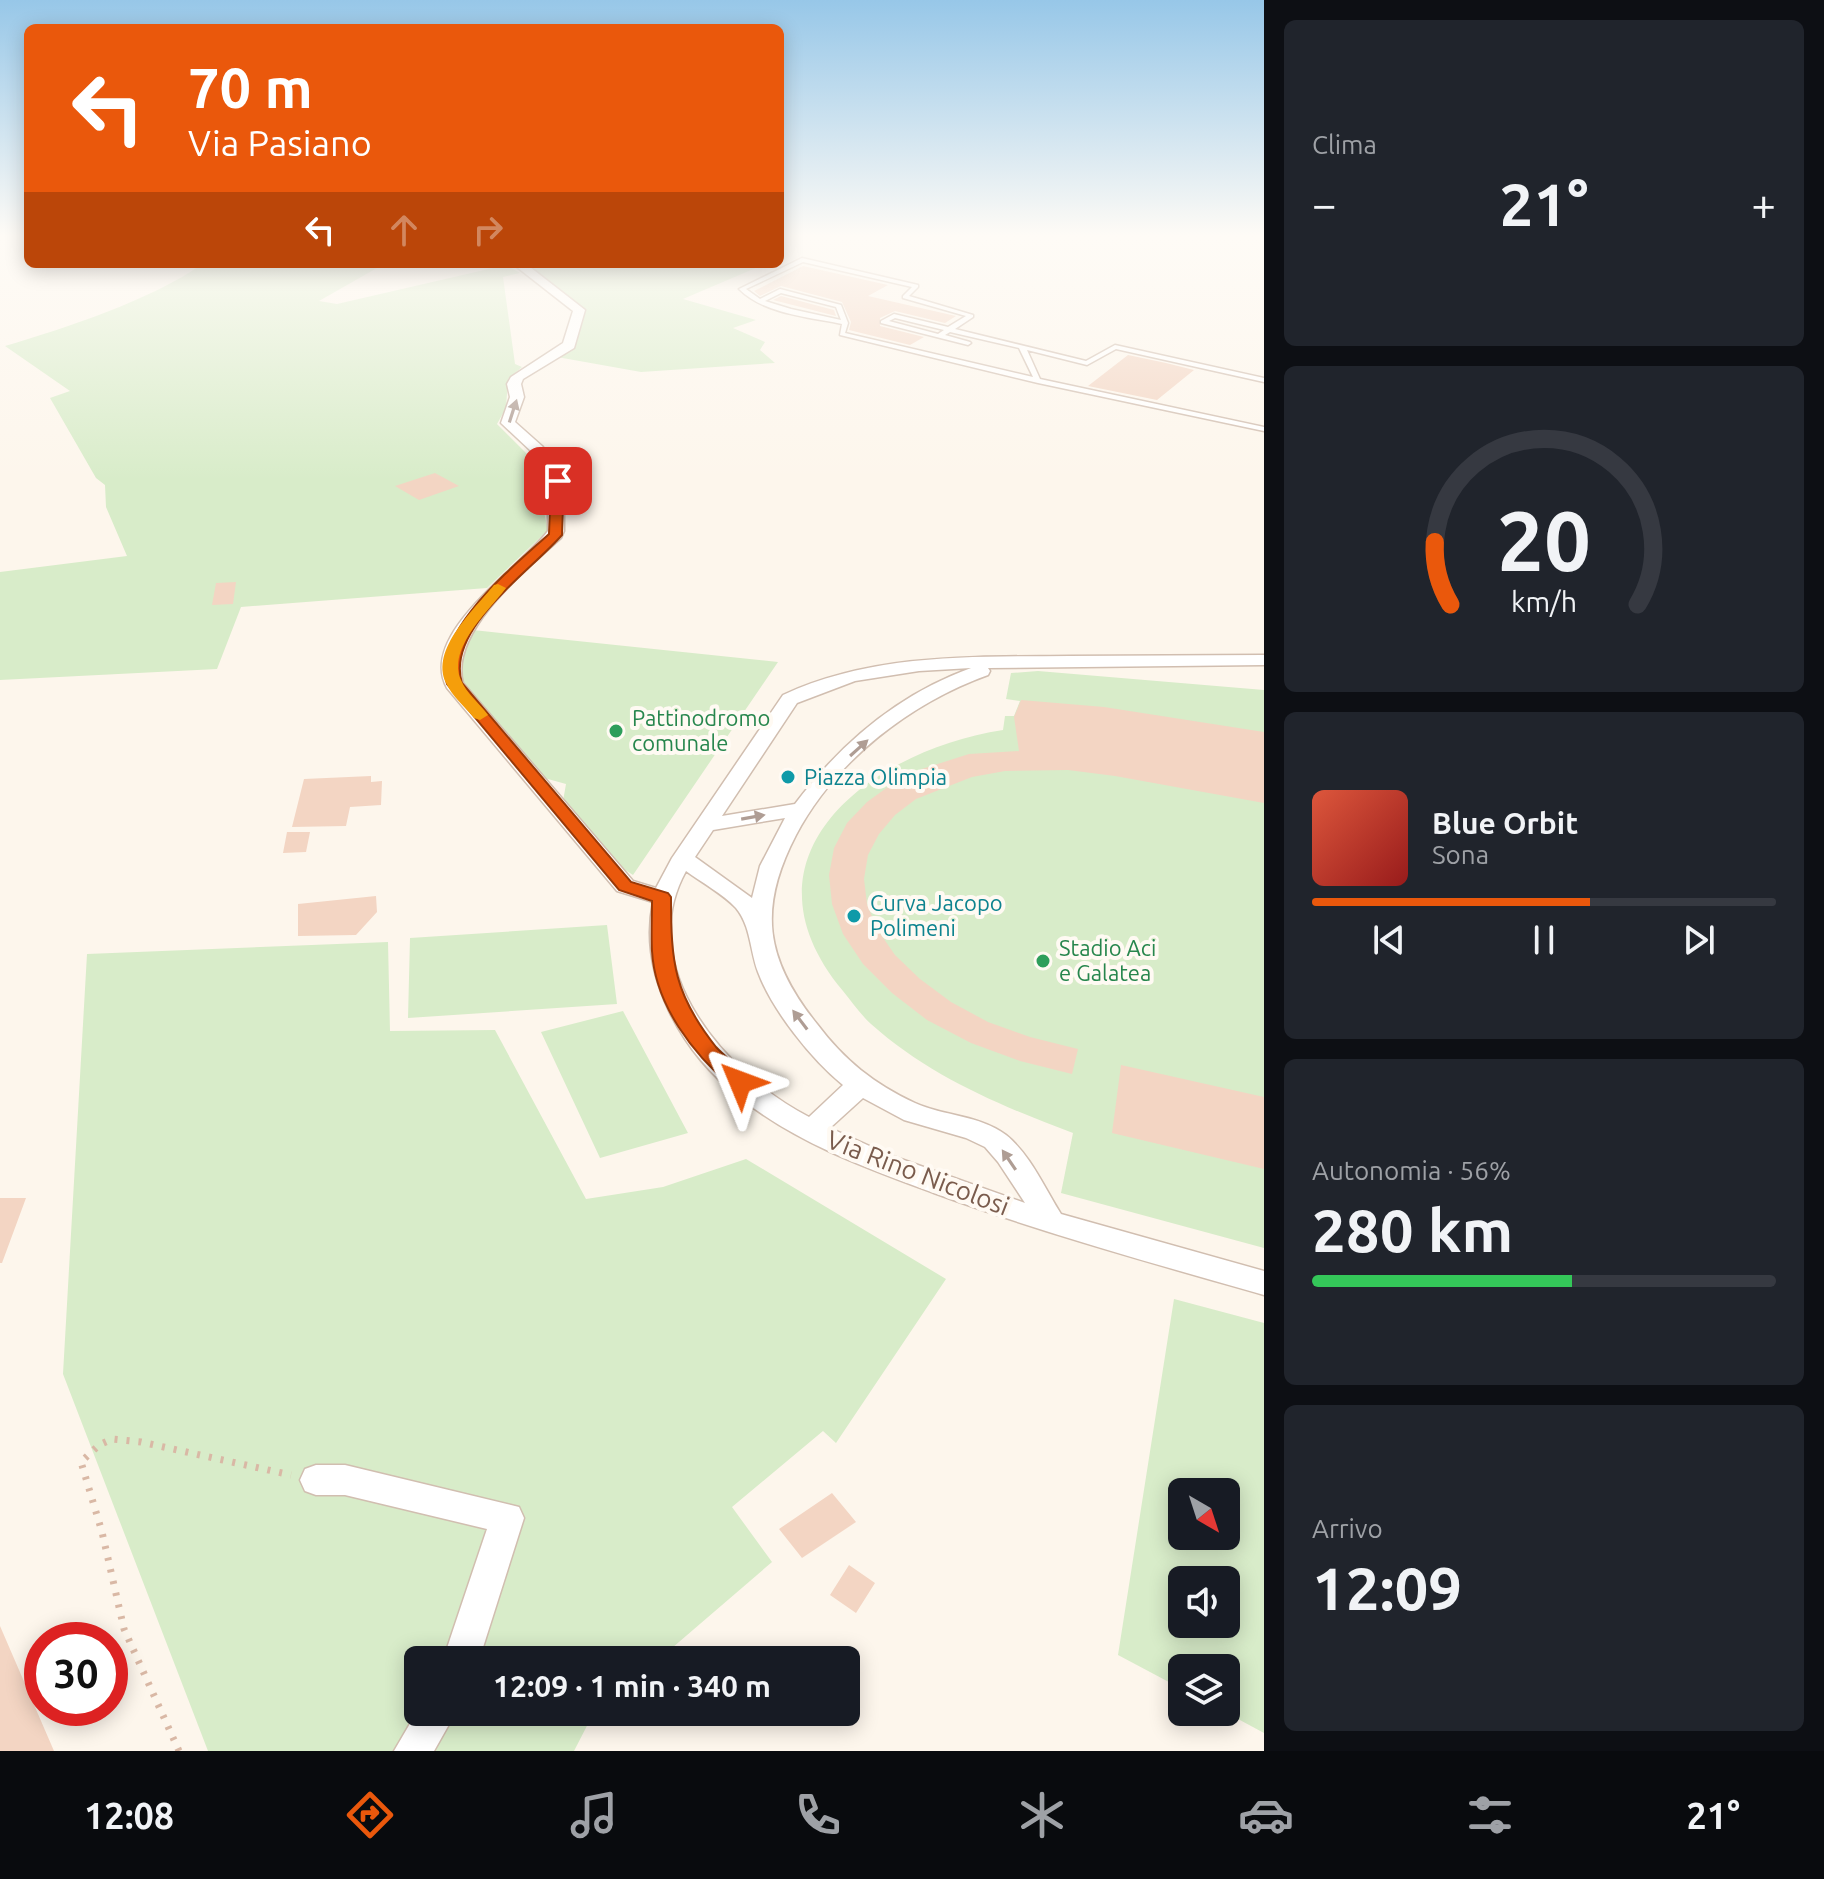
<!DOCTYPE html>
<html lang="it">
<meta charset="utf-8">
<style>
:root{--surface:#171b24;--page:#20242c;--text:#f1f3f6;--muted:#9ea1a6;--line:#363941;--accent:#ea580c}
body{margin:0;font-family:Ubuntu,sans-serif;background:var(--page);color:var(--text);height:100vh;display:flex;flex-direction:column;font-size:30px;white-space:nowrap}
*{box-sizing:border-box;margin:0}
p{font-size:26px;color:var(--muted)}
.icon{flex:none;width:44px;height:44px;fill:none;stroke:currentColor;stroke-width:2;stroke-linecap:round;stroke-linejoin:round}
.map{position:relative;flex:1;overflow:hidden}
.side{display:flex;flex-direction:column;gap:20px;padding:20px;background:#0d0f14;width:560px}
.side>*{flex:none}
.banner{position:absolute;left:24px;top:24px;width:760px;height:244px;border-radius:12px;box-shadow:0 4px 20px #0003;background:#ea580c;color:#fff;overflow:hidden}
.needle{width:52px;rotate:141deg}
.buttons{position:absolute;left:1168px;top:1478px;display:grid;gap:16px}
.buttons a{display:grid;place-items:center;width:72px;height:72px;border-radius:12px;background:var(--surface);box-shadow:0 4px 20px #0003;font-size:40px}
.speed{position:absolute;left:24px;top:1622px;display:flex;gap:16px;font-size:40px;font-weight:700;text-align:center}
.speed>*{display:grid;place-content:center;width:104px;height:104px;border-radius:50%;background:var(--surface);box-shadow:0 4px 20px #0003;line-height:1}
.speed .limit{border:12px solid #d22;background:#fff;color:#111}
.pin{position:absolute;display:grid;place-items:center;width:68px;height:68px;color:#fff;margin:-34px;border-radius:16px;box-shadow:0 4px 12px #0006}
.me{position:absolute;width:88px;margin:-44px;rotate:314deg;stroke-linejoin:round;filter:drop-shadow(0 0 6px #0008)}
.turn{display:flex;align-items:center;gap:28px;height:168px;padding:0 32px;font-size:36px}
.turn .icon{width:104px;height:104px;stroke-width:2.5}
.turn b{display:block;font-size:56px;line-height:68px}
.lanes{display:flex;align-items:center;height:76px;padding:0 32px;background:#0003;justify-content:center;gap:40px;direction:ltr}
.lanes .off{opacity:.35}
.big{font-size:60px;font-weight:700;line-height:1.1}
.side .widget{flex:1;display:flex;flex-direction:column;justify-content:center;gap:12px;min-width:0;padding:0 28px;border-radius:12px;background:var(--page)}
.side .dial{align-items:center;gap:0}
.dial svg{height:208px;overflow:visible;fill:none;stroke:var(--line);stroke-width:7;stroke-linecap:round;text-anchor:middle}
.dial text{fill:var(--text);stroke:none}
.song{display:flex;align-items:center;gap:24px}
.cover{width:96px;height:96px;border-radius:12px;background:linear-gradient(135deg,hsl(10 70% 55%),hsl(0 70% 35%))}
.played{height:8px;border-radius:4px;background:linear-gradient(90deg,var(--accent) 60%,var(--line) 60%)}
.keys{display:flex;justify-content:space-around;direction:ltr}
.heat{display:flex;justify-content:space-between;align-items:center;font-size:44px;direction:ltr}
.charge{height:12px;border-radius:6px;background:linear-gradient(90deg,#34c759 56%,var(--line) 0)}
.trip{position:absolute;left:404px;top:1646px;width:456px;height:80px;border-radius:12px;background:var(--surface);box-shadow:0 4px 20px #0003;font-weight:700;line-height:80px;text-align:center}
.tabs{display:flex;height:128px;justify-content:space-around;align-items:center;background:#090b0e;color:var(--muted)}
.tabs .icon{width:56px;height:56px}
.tabs .current{color:var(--accent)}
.tabs b{font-size:36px;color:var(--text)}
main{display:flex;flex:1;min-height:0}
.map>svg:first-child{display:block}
.green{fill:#d8ecc9;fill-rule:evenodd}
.building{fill:#f3d5c3}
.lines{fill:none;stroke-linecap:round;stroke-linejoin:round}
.lane-casing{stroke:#d1beb0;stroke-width:3}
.street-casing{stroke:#d1beb0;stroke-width:3}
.path{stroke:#d9b8a5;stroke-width:7;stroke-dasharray:3 9;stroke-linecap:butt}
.lane{fill:#fff;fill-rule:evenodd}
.street{fill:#fff;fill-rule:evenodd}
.oneway{fill:#af9d94}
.route{fill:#ea580c;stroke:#983908;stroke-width:2}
.slow{fill:#f59e0b}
.leisure-dot{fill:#2e9e5b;stroke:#fffaf3;stroke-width:3}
.culture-dot{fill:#0f9aa8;stroke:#fffaf3;stroke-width:3}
.labels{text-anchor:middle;stroke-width:8;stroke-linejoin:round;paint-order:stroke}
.leisure-label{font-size:22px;fill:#27864d;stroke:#fffaf3;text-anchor:start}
.culture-label{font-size:22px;fill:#0d838f;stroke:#fffaf3;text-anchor:start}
.near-street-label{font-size:26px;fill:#7a5c4d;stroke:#fffaf3}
</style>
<main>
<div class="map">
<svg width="1264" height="1751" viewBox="0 0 1264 1751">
<rect width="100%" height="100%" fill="#fdf6ec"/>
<path class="green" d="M202 264H384L319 301 337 304 506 265 520 273 503 277 515 364 522 367 508 379 506 408 497 424 548 475 544 512 548 530 487 588 241 607 217 669 0 680V572L127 556 106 507 105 485 96 478 50 398 70 391 5 346C63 329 154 299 202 264Z
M524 264H765L683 299 756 320 733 328 765 342 760 350 775 363 641 372 557 357 575 347 582 310Z
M473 630 778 662 633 875 611 861 563 801 566 784 537 776 458 679 457 656Z
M1038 671 1264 690V1248L1061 1193 1073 1133C1001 1106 929 1076 871 1024 861 1015 852 1002 843 991 730 855 872 750 1003 730L1005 716H1014L1020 701 1006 699 1011 673Z
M607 925 617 1004 408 1018 410 938Z
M388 942 390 1031 495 1030 586 1199 663 1187 746 1159 946 1279 836 1443 823 1431 732 1507 772 1562 658 1660H418V1712H598L591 1718 574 1751H208L63 1374 87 954Z
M623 1011 688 1133 600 1158 541 1032Z
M1174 1299 1264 1323V1733L1225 1712 1226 1668H1182V1689L1118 1655ZM1182 1492H1226V1536H1182ZM1182 1580H1226V1624H1182Z"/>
<path class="building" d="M803 266 888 285 868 296 956 316 945 323 895 311 880 318V326L924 337 910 345 849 330 851 322 842 302 781 286 760 296 754 291Z
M781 296 834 310 836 316 773 300Z
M1128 355 1166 363 1194 370 1157 400 1088 386Z
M435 473 459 486 419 500 395 486Z
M236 582 233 604 212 605 216 583Z
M1021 700 1104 707 1264 732V803L1115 776 1068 770 1005 771 972 777 916 799 895 815 879 834 868 855 864 879 867 904 877 929 895 955 920 979 951 1002 988 1022 1030 1037 1078 1049 1072 1074 1020 1061 971 1043 927 1020 892 993 863 964 843 934 832 904 829 875 834 848 847 823 867 802 892 784 922 769 969 754 1019 751 1014 717Z
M371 776V782L382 781 381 805 350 807 346 826 292 827 304 779Z
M287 832H310L306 852 283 853Z
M376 896 377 912 356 935 298 936V904Z
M1121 1065 1264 1097V1169L1112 1133Z
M0 1198H26L2 1263H0Z
M832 1493 856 1522 802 1558 779 1529Z
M849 1565 875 1583 856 1613 830 1595Z
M0 1626 54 1751H0Z"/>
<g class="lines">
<defs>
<path id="lane" d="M802 258 918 285V287L909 296 973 315V317L955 329 1086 361 1115 345 1264 378V382L1116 349 1087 365 1027 350 1040 379 1264 427V431L1038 383 840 335 842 324C808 317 764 314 739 289ZM803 262 912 287 903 296V298L966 316 948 327 894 314 881 321V323L968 345 971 343 970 342 945 335 950 332 1019 348 1033 377 845 333 848 323 841 305 780 289 760 299 746 289ZM781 293 836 307 841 320 791 309 765 301ZM895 318 944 330 938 334 889 321Z"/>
<path id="street" d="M513 264H526L585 310 574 348 523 379 521 384 524 397 515 422 542 446 564 473V531L561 538C526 569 449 632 463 683L633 881 656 888 672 858 783 695C874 653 972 657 1070 656 1134 656 1199 655 1264 655V665L988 668 990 671 988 675C910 703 835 761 796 835 757 910 766 960 817 1024 844 1060 874 1084 915 1103 943 1116 980 1115 1006 1135 1030 1154 1045 1189 1061 1214L1264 1271V1295C1152 1263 1043 1233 934 1193 866 1168 796 1143 739 1097 682 1053 638 976 653 902L617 891 447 688C417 634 521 567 548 531V473L532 452 501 423 510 397 507 384 511 377 563 343 573 311ZM971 668C899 694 841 743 795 804L722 816 797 703 855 681 919 671ZM785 818 760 866 752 898 695 857 713 830ZM686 871C701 882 723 894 736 908 751 926 750 951 758 972 772 1010 812 1060 843 1085L809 1117C727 1075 632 968 686 871ZM863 1098 904 1120 966 1138 985 1147 998 1162 1025 1203 887 1154 830 1128Z
M316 1465H345L519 1507 524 1518 479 1660H443L487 1529 345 1495H316L305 1491 300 1480 305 1469Z
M418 1710 456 1712 434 1751H394Z"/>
</defs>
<use href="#lane" class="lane-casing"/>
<use href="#street" class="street-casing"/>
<path class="path" d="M179 1751 124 1629 102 1532 81 1462 99 1445 112 1439 141 1442 291 1475"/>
<use href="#lane" class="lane"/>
<use href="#street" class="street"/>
</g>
<defs><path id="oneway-solid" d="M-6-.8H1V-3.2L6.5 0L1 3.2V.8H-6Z" transform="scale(2)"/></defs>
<g class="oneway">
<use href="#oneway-solid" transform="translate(513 411) rotate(-72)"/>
<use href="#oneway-solid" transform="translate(859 748) rotate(-42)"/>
<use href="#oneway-solid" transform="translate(753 817) rotate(-10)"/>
<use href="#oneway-solid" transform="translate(800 1020) rotate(-127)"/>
<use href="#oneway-solid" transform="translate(1009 1160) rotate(-124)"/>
</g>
<linearGradient id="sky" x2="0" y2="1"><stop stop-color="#97c7e8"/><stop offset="0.49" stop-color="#fefbf6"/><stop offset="1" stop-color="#fefbf6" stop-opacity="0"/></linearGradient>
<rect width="1264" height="480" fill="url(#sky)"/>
<path class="route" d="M558 478 564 481 562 535C531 571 445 629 462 683L631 882 668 893 671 897C671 963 674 994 716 1047 727 1059 743 1069 751 1082L747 1088H733C693 1054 655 1005 652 951 651 934 652 917 652 901L619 890 447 684C431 632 514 566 549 534L551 481Z"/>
<path class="slow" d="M498 584 506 588C488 612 447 648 461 680 466 693 480 704 488 715L480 720 474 718C465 707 452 696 446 683 430 649 474 610 494 585Z"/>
<g class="leisure-dot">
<circle cx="616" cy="731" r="8"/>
<circle cx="1043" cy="961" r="8"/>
</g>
<g class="culture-dot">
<circle cx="788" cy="777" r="8"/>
<circle cx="854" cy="916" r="8"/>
</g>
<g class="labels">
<g class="leisure-label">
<text x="632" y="726">Pattinodromo<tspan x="632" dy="25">comunale</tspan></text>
<text x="1059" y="956">Stadio Aci<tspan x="1059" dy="25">e Galatea</tspan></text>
</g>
<g class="culture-label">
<text x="804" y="785">Piazza Olimpia</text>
<text x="870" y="911">Curva Jacopo<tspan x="870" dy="25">Polimeni</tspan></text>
</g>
<g class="near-street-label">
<text transform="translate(918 1173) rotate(21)" y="9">Via Rino Nicolosi</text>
</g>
</g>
</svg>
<div class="buttons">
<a><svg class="needle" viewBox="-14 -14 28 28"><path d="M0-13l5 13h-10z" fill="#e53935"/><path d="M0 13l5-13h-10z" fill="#9ea1a6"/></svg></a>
<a><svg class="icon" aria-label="sound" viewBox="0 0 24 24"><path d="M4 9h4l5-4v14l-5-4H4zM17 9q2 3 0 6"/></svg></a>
<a><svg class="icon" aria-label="layers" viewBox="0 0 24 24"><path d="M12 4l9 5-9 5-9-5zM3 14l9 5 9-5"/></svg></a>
</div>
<div class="speed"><div class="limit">30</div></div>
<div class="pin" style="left:558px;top:481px;background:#d93025"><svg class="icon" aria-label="arrive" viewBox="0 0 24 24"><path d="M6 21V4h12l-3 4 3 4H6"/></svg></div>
<svg class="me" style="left:740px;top:1082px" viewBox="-20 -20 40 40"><path d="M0-17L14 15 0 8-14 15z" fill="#ea580c" stroke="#fff" stroke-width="4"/></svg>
<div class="trip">12:09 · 1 min · 340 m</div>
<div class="banner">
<div class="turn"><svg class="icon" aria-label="left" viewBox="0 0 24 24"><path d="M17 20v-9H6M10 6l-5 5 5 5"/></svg><div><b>70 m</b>Via Pasiano</div></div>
<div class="lanes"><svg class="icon" aria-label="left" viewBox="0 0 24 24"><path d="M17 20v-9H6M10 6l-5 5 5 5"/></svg><svg class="icon off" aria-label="ahead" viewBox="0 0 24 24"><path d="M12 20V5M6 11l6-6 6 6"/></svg><svg class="icon off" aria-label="right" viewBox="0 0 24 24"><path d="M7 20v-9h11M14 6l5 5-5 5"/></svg></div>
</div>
</div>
<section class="side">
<div class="widget"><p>Clima</p>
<div class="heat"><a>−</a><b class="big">21°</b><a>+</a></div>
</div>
<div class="widget dial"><svg viewBox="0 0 100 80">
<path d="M14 69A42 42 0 1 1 86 69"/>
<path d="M14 69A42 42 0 0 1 8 45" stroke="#ea580c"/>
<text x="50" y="56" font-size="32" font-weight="700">20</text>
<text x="50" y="72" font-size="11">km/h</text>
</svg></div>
<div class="widget">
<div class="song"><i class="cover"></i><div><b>Blue Orbit</b><p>Sona</p></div></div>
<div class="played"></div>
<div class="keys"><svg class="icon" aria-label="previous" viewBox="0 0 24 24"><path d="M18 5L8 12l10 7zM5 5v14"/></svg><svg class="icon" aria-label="pause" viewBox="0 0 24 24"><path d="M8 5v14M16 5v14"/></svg><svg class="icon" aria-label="next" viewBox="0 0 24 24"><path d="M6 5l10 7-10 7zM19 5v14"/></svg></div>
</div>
<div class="widget"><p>Autonomia · 56%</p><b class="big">280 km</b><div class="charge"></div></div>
<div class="widget"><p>Arrivo</p><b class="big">12:09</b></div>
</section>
</main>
<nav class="tabs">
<b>12:08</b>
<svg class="icon current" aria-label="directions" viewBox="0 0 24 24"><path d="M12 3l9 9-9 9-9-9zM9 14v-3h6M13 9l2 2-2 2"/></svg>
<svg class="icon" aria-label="music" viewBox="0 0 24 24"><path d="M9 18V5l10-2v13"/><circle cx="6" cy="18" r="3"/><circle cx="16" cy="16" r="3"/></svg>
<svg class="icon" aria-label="phone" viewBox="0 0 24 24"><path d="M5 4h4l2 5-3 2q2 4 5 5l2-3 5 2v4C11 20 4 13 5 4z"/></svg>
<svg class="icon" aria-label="climate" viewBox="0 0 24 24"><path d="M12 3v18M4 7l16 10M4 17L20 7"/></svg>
<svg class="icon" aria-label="car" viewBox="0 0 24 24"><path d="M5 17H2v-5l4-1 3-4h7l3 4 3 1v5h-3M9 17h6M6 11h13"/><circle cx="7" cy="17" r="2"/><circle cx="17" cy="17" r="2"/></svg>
<svg class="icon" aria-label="filters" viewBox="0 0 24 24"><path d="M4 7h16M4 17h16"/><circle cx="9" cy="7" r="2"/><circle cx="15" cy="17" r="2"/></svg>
<b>21°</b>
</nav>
